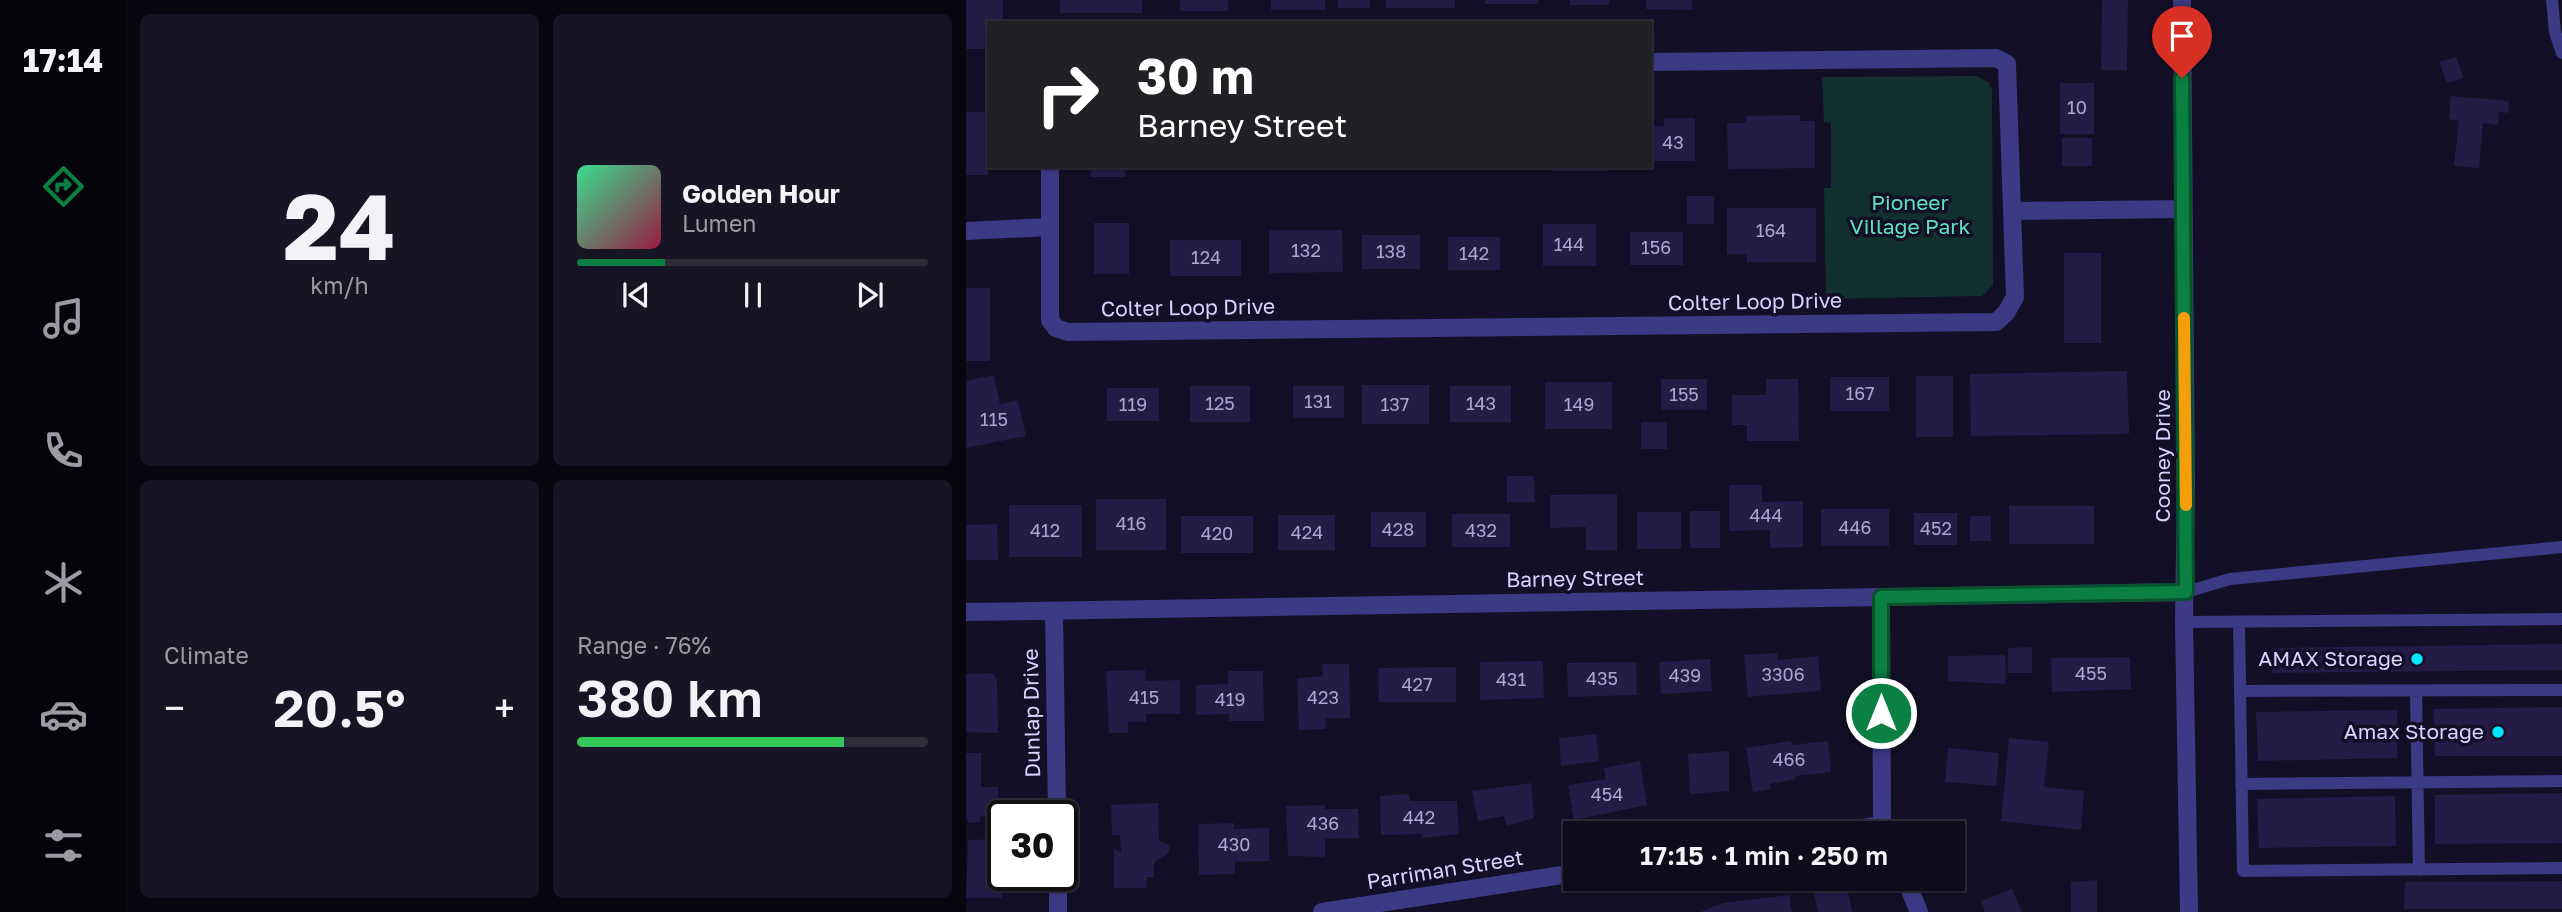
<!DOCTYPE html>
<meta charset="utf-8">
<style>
:root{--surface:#0e0b1c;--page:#171425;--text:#f1f3f6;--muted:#9b9ba3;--line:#2e2b3b;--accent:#0b8043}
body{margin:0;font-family:"Golos Text",sans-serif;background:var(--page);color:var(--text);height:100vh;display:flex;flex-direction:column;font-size:26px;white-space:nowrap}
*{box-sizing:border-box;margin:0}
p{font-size:23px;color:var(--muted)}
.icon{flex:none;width:38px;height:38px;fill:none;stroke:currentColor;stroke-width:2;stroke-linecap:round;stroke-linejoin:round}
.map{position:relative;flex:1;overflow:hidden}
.drawer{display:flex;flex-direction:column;gap:14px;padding:14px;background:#08060f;width:840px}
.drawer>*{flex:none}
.top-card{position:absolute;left:21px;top:21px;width:665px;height:147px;border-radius:0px;box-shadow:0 2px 5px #0004,0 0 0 2px var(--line);background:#202124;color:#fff;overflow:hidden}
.speed{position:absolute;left:21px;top:800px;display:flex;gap:14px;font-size:35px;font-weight:700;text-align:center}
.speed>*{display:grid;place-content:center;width:91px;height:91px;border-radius:50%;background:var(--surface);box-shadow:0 2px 5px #0004,0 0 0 2px var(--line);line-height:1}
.speed .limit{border:4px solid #111;border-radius:10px;background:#fff;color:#111}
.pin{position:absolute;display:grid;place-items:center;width:60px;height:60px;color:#fff;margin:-72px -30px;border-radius:50% 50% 50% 0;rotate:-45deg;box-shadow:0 0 7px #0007}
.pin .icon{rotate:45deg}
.me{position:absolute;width:77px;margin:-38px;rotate:0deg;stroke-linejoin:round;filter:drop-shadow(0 0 5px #0008)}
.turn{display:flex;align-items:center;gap:24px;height:147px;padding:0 35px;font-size:32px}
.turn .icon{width:91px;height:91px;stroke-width:2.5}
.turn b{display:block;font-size:49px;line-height:60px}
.big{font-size:52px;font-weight:600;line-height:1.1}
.drawer .card{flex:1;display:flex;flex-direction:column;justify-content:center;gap:10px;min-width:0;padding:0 24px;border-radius:10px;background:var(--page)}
.drawer .dial{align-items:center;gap:0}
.dial b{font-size:91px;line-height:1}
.song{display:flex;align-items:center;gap:21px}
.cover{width:84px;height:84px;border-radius:10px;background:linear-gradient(135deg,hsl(150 70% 55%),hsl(340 70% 35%))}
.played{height:7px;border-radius:4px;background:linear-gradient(90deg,var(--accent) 25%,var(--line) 25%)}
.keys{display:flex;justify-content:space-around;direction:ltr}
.heat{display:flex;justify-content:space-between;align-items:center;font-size:38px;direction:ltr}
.charge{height:10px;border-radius:5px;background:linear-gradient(90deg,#34c759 76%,var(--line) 0)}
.drawer .tiles{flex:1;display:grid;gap:14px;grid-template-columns:repeat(2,1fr)}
.trip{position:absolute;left:597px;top:821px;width:402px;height:70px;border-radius:0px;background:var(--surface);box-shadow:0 2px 5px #0004,0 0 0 2px var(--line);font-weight:600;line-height:70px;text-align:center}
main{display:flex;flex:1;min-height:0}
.tabs{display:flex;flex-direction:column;width:126px;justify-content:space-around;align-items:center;background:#06040b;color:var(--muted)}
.tabs .icon{width:49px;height:49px}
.tabs .current{color:var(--accent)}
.tabs b{font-size:32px;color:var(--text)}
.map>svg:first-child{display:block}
.green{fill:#12302f}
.building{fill:#241b47}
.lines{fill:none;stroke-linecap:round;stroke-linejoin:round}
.lane{stroke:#3d3a85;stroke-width:12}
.street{stroke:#3d3a85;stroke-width:18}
.route-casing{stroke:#07532c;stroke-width:18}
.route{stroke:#0b8043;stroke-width:12}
.slow{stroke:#f59e0b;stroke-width:12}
.poi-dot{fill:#00e5ff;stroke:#130f26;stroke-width:2.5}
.labels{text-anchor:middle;stroke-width:7;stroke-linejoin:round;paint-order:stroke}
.number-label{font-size:18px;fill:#aca6d1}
.park-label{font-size:21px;fill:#5fe0c0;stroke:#130f26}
.street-label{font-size:21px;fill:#d9d4ff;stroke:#130f26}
.poi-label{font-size:21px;fill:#d9d4ff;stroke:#130f26;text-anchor:end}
</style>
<main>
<nav class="tabs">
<b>17:14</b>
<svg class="icon current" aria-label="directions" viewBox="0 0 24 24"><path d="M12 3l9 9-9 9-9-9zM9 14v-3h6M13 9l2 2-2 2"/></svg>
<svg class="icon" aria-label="music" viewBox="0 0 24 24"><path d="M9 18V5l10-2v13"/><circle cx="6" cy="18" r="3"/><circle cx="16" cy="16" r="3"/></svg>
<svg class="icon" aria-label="phone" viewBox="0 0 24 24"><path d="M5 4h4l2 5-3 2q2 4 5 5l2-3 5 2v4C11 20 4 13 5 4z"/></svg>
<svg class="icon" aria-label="climate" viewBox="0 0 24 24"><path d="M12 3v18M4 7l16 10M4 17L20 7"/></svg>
<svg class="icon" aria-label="car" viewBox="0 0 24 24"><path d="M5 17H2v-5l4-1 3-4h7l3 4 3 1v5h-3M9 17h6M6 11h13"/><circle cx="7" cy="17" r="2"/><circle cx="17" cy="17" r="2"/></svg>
<svg class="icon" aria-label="filters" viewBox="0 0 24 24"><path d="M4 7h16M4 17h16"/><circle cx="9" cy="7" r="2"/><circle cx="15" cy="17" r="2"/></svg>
</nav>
<section class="drawer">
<div class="tiles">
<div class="card dial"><b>24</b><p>km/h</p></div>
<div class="card">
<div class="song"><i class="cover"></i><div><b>Golden Hour</b><p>Lumen</p></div></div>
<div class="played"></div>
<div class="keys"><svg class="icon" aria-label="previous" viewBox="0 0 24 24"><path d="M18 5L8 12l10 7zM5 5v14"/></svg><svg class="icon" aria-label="pause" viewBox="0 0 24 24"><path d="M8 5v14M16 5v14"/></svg><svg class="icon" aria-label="next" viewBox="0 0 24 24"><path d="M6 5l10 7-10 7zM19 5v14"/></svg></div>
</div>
<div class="card"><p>Climate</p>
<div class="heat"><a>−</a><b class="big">20.5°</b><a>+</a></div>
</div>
<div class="card"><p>Range · 76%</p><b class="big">380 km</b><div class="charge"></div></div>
</div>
</section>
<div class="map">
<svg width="1596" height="912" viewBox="0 0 1596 912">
<rect width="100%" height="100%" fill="#130f26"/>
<path class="green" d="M1010 76 1022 82 1026 90 1027 285 1016 296 860 299 858 188H865V123L858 122 856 77Z"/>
<path class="building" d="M0 0H37V23H23V49H0Z
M94 0H176V13H94Z
M214 0H262V11H214Z
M305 0H359V10H305Z
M372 0H404V8H372Z
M420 0H489V8H420Z
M519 0H572V4H519Z
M604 0H643V5H604Z
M680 0H726V10L680 9Z
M1136 0H1162L1161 70H1135Z
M1490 57 1498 78 1481 83 1473 62Z
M1094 83H1128V134H1094Z
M1485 96 1543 101 1542 113 1533 112 1532 125 1517 123 1513 168 1488 166 1493 121 1483 119Z
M0 112H22V175H0Z
M834 115V121H849V168L762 169 761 123H780V116Z
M698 118H729V161H684V126H698Z
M1096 138H1126V166H1096Z
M125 166H159V177H125Z
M585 166H643V171H585Z
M721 196H748V224H721Z
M761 208H850V262H781V254H761Z
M128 223H163V274H128Z
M577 224H630V266H577Z
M303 230H376L377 272 303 273Z
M664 232H717V265H664Z
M396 235H454V269H396Z
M482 237H534V270H482Z
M204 240H275V276H204Z
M1098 253H1135V343H1098Z
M0 288H24V361H0Z
M1161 371 1163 434 1005 436 1004 374Z
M28 375 34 404 52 400 60 436 0 448V381Z
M950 376H987V437H950Z
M864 377H923V411H864Z
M695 379H741V410H695Z
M800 379H832L833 441H781V425H766V395H800Z
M579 382H646V429H579Z
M396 385H463V424H396Z
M224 386H284V422H224Z
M327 386H378V418H327Z
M484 386H545V422H484Z
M141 388H193V421H141Z
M675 422H701V449H675Z
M541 476H568L569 502H541Z
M763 485H796V502L837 501V547L804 548V530L763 531Z
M651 494V550H620V527L584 528V495Z
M130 499H200V550H130Z
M43 505H116V557H43Z
M1043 506H1128V544H1043Z
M855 509H923V546H855Z
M724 511H754V548H724Z
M405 512H460V547H405Z
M671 512H715V549H671Z
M948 513H991V545H948Z
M486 514H544V547H486Z
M312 515H369V550H312Z
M215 516H287V553H215Z
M1004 516H1025V541H1004Z
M31 524 32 560H0V525Z
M1596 644V670L1306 673V648Z
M1066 647V673H1042V648Z
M811 653V660L852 656 855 691 782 697 778 655Z
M1039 655 1040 684 982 681V656Z
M1164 657 1165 689 1086 692 1085 658Z
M744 659 746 691 695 694 693 662Z
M577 661 578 698 514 700V662Z
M670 662 671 695 602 697 601 663Z
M356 664H383L384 718H359L360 729 333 730 331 678 357 676Z
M490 667V702H413L412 668Z
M179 670 180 681 214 680V714H180V722H162V733H143L140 671Z
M262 671H297L298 721H263V714L230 715V685L262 684Z
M28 673 31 681 32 733 0 732V674Z
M1596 707V756H1469L1467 709Z
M1431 710V758L1292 761 1290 712Z
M630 734 633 761 595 766 593 738Z
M1043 738 1083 742 1078 787 1118 791 1115 830 1035 821Z
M825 741 826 745 862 741 865 772 829 776 830 779 803 784 805 789 787 792 780 748Z
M982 748 1033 753 1030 786 979 782Z
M763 751V791L724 794 722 754Z
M0 753H15V787H32V814L14 816V822L2 823 0 814Z
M674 761 681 805 608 820 602 785 640 779 638 768Z
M565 783 568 818 541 826 538 816 512 821 506 791Z
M1596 793V843L1469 844V795Z
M443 794 444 801H491L493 834 456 838V834L415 835 414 796Z
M1429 796 1430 846 1293 848 1291 799Z
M192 803 193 841 203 845V853L188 862V877H181L180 888H148V849L155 852 154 835H146L145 805Z
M359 805V809H392L393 838 359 839V857L322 856 320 806Z
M268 823V829L303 828V861L269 862V874L233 875 232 824Z
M35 839 36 898H0L2 840Z
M1131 880V912H1105V882Z
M1596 881V909H1438L1439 882Z
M881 886 886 912H852L848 893Z
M1046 889 1056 912H1019L1015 901Z
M823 895 826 912H734L757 903Z"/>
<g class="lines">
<path class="lane" d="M1586 0 1589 32 1596 53
M1220 592 1264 579 1596 547
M1218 622 1596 619
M1273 622 1277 871 1596 868
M1274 691 1596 690
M1450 691 1453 870
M1275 784 1596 781"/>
<path class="street" d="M1216 0 1220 485 1218 622 1223 912
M84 166V320L90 328 102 332 1030 322 1040 313 1049 297 1041 64 1030 58 684 62
M1046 211 1217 209
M0 231 84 227
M915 597 916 825 920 833
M88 611 91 816
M0 612 1220 592
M863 833 916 825
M92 875V912
M939 878 953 912
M356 912 609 873"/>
</g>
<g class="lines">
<defs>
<path id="route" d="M915 713V597L1220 592 1216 78"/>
</defs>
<use href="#route" class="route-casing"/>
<use href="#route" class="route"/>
<path class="slow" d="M1218 318 1220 505"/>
</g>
<g class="poi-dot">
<circle cx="1451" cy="659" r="7"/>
<circle cx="1532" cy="732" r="7"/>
</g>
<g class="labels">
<g class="number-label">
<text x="1111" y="114">10</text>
<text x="707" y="149">43</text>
<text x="805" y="237">164</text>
<text x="603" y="251">144</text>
<text x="690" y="254">156</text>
<text x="340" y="257">132</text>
<text x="425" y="258">138</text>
<text x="508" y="260">142</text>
<text x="240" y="264">124</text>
<text x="894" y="400">167</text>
<text x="718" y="401">155</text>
<text x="352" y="408">131</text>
<text x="254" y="410">125</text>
<text x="515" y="410">143</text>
<text x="167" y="411">119</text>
<text x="429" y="411">137</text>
<text x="613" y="411">149</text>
<text x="28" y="426">115</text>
<text x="800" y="522">444</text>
<text x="165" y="530">416</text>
<text x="889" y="534">446</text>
<text x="970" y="535">452</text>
<text x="432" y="536">428</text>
<text x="79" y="537">412</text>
<text x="515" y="537">432</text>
<text x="341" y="539">424</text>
<text x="251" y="540">420</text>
<text x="1125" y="680">455</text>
<text x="817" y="681">3306</text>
<text x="719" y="682">439</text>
<text x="636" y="685">435</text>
<text x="545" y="686">431</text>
<text x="451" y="691">427</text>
<text x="178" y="704">415</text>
<text x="357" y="704">423</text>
<text x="264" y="706">419</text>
<text x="823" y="766">466</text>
<text x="641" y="801">454</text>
<text x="453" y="824">442</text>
<text x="357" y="830">436</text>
<text x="268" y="851">430</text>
</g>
<g class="park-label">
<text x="944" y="210">Pioneer<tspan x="944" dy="24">Village Park</tspan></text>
</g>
<g class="street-label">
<text transform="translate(789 302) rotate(-1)" y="7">Colter Loop Drive</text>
<text transform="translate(222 308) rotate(-1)" y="7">Colter Loop Drive</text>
<text transform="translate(1197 456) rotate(-90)" y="7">Cooney Drive</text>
<text transform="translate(609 579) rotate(-1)" y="7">Barney Street</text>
<text transform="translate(66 713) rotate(-91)" y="7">Dunlap Drive</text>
<text transform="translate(479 870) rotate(-9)" y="7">Parriman Street</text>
</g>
<g class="poi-label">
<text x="1437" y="666">AMAX Storage</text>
<text x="1518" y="739">Amax Storage</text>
</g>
</g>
</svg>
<div class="speed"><div class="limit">30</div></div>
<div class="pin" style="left:1216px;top:78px;background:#d93025"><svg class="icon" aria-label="arrive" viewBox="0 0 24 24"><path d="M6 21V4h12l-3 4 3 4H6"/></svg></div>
<svg class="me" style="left:915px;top:713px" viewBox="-20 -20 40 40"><circle r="17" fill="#0b8043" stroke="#fff" stroke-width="3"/><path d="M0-11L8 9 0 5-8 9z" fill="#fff"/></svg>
<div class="trip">17:15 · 1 min · 250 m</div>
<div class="top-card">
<div class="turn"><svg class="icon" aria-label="right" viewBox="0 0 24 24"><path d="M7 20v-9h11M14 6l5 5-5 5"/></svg><div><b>30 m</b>Barney Street</div></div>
</div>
</div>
</main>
